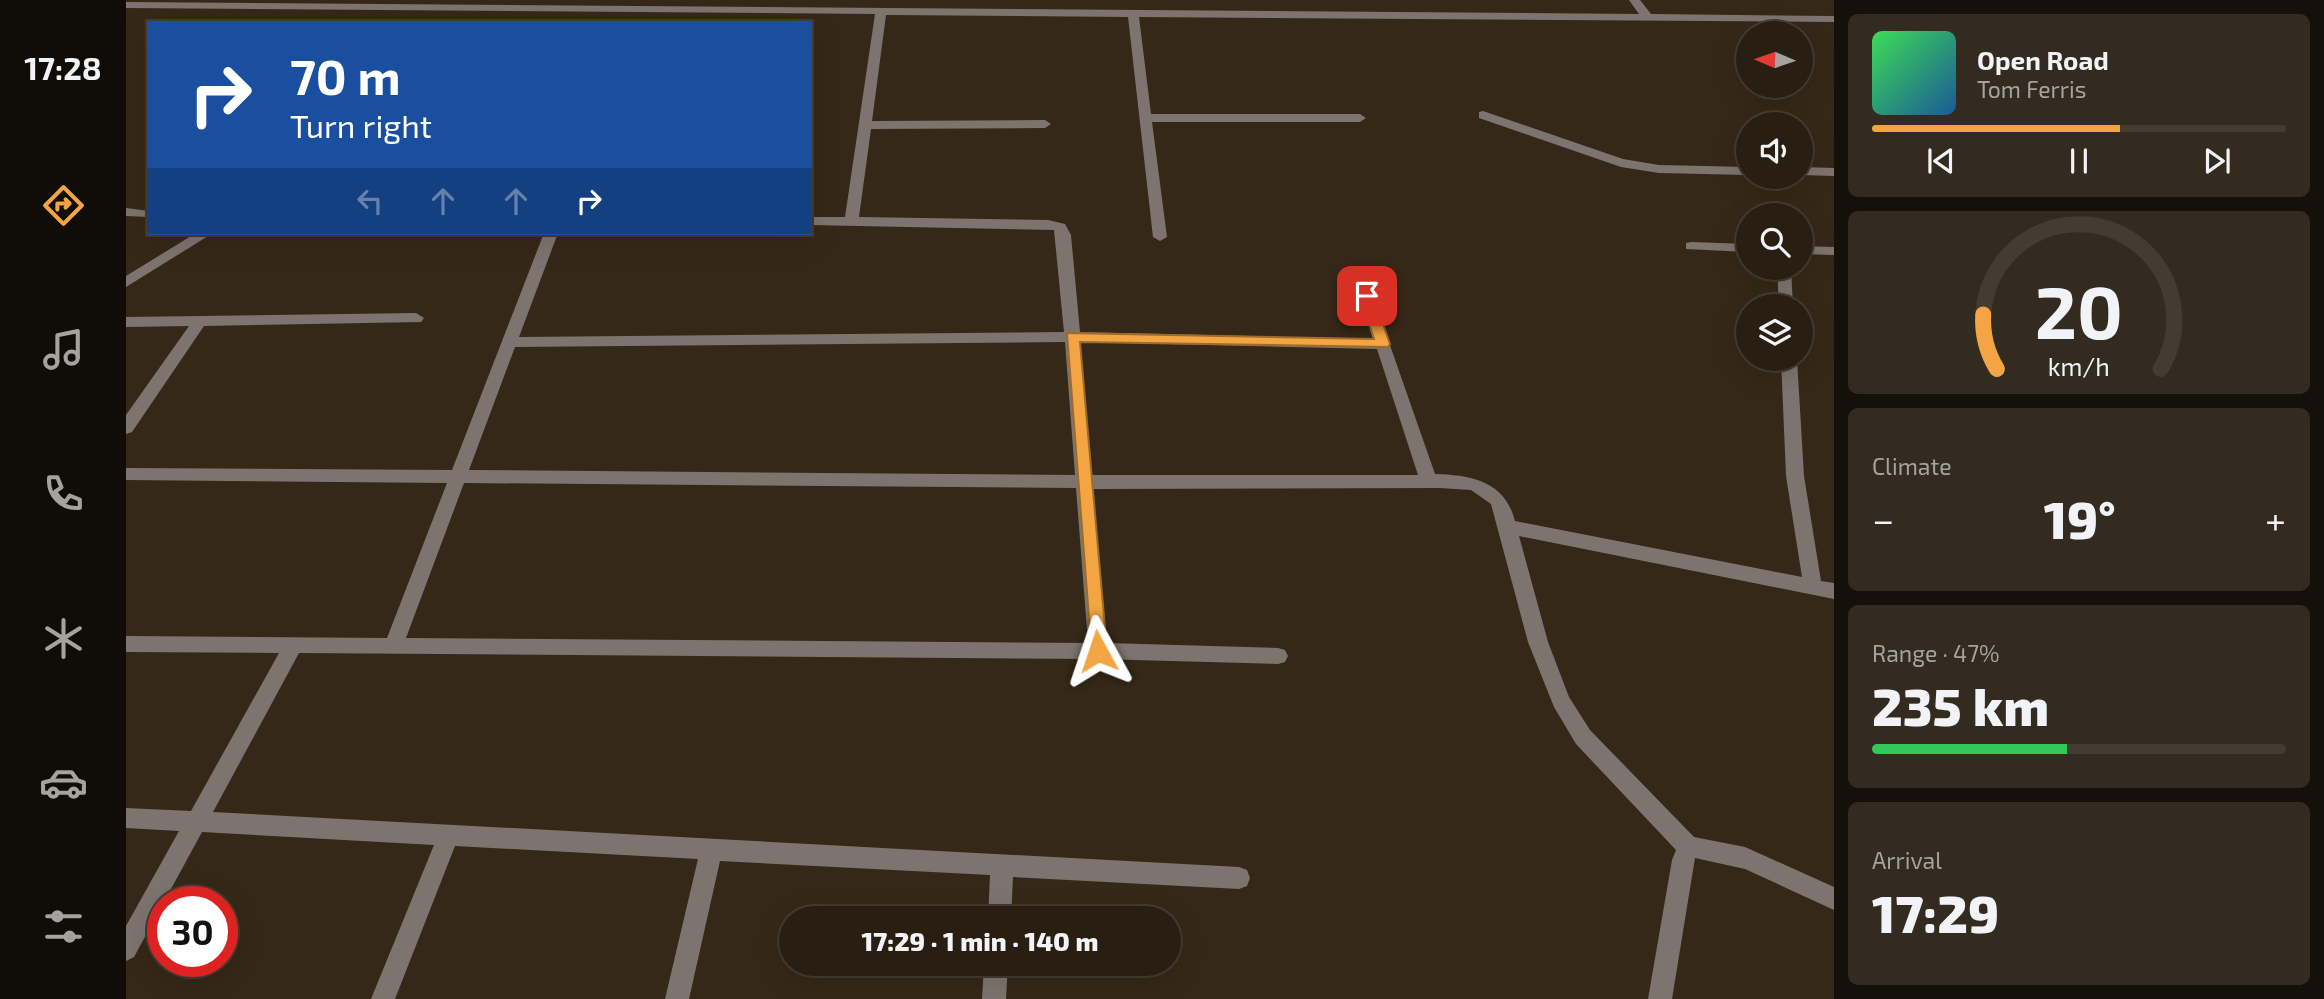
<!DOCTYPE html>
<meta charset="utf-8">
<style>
:root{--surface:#281e12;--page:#342b20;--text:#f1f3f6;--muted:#a5a29f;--line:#443c32;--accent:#f2a542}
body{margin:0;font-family:"Exo 2",sans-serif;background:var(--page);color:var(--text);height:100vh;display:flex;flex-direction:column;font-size:26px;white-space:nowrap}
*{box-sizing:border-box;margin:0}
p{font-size:23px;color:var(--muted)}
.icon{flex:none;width:38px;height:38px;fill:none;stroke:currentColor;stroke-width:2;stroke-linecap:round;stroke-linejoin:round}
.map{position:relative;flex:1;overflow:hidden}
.drawer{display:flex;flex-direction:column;gap:14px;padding:14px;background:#16100a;width:490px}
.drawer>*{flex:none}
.banner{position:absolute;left:21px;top:21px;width:665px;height:214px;border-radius:0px;box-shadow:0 7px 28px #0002,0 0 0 2px var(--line);background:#1a4fa0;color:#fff;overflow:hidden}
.needle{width:46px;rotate:272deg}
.tools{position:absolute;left:1610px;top:21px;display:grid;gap:14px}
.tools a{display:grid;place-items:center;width:77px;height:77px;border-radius:50%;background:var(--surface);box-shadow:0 7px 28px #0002,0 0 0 2px var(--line);font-size:35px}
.speed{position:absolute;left:21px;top:886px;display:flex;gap:14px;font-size:35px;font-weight:700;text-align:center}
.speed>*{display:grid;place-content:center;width:91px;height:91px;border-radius:50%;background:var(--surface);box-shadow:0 7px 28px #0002,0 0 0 2px var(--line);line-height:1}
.speed .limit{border:10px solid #d22;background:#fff;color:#111}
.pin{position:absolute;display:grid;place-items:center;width:60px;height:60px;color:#fff;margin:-30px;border-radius:14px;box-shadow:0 4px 10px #0006}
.me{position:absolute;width:77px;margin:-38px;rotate:355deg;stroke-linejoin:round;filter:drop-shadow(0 0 5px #0008)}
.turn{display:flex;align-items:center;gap:24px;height:147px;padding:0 28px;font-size:32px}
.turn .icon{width:91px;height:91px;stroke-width:2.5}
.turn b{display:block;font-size:49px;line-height:60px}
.lanes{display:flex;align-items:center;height:66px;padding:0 28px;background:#0003;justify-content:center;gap:35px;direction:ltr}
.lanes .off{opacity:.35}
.big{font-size:52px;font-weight:800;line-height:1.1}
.drawer .tile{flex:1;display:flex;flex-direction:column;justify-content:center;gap:10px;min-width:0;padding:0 24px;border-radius:10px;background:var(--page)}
.drawer .dial{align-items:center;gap:0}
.dial svg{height:182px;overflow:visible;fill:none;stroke:var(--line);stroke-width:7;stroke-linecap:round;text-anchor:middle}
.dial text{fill:var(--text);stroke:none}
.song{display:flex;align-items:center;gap:21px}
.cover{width:84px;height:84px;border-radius:10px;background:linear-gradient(135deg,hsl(130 70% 55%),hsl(210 70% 35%))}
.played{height:7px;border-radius:4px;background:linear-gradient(90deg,var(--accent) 60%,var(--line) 60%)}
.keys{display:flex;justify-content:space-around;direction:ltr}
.heat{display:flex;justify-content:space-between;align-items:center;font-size:38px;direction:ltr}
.charge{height:10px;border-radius:5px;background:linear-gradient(90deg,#34c759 47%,var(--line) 0)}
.trip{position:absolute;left:653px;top:906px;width:402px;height:70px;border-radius:35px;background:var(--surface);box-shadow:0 7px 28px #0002,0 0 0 2px var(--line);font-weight:800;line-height:70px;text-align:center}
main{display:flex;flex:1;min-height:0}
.dock{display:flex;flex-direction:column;width:126px;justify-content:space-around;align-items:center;background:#100c07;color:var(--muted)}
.dock .icon{width:49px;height:49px}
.dock .current{color:var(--accent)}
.dock b{font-size:32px;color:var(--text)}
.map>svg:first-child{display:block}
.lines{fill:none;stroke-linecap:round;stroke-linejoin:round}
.minor{fill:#7e746f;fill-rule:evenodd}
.route{fill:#f2a542;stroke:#9d6b2b;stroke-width:2}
</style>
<main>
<nav class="dock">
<b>17:28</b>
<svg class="icon current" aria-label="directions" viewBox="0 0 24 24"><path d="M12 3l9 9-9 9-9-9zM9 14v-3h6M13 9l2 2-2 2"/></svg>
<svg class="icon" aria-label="music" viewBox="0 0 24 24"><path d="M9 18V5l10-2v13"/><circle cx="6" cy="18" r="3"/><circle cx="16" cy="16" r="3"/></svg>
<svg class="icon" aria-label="phone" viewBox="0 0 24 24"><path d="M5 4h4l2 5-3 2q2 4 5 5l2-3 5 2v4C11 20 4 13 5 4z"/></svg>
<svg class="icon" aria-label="climate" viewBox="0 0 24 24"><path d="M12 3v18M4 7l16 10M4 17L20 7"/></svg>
<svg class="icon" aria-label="car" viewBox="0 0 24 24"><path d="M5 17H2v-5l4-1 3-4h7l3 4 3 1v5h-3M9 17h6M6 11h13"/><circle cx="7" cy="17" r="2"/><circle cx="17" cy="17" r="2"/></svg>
<svg class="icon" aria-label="filters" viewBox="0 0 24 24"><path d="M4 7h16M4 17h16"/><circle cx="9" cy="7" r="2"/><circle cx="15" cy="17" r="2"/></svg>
</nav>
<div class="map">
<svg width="1708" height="999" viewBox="0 0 1708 999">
<rect width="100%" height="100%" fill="#362818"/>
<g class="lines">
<path class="minor" d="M1503 0H1514L1525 14 1708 16V22L1013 17 1025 114H1234L1240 118 1234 122H1026L1041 237 1034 241 1027 237 1002 17 760 15 746 121 919 120 925 124 919 128 745 129 733 217 922 220 939 224 945 235 954 332 1247 339 1225 271 1227 268H1237L1309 474C1347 475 1379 482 1389 521L1676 577 1660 476 1655 359H1671L1678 476 1695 581 1708 583V599L1393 536 1422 642 1443 697 1464 730 1568 837 1619 847 1708 887V910L1619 869 1569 858 1546 999H1522L1546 860 1550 850 1450 744 1428 707 1402 642 1365 504 1345 490 1314 488 967 489 981 643 1152 648 1159 650 1162 656 1159 662 1152 664 972 659 173 653 87 812 1113 867 1121 870 1124 878 1121 886 1113 889 887 877 885 919H862L864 875 594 861 563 999H539L572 859 329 846 269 999H245L308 845 76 832 8 957 0 961V926L53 831 0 828V808L65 811 153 653 0 652V636L261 638 321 483 0 480V468L326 470 418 233H432L393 337 938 332 928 230 684 225V217H719L749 14 0 8V2L1513 14ZM939 342 949 475 343 470 389 347ZM954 342 1251 349 1292 475H966ZM338 483 950 488 962 643 280 638Z
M1357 111 1497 159 1533 165 1622 167V175L1533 173 1495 167 1353 118V112Z
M1675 167 1708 168V176L1675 175Z
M0 208 23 211V217L0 216Z
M70 233H87L0 287V276Z
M1565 242 1622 244V252L1560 249V243Z
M1675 246 1708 247V255L1675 254Z
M1651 268H1665L1667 306H1653Z
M290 313 298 318 295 322 78 326 6 432 0 434V415L63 326 0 327V317Z
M858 964H882L880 999H856Z"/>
</g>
<path class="route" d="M1241 291 1247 296 1264 344 1262 347 954 342 981 651 979 657H966L941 333 1248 339 1234 296Z"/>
</svg>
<div class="tools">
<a><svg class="needle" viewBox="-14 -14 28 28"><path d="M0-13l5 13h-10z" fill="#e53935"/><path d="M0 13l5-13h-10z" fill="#a5a29f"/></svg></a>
<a><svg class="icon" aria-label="sound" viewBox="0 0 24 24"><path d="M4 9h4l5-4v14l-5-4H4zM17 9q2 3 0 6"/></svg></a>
<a><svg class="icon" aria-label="search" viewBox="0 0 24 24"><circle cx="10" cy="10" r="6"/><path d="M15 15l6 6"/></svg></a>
<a><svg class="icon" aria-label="layers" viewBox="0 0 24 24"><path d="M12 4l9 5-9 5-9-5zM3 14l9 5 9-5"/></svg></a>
</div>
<div class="speed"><div class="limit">30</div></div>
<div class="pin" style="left:1241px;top:296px;background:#d93025"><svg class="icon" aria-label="arrive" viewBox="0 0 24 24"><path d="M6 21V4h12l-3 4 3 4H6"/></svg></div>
<svg class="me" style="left:972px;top:651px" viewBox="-20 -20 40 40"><path d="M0-17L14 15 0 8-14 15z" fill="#f2a542" stroke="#fff" stroke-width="4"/></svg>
<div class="trip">17:29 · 1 min · 140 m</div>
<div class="banner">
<div class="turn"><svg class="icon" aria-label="right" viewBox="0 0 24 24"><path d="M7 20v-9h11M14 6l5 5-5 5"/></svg><div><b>70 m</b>Turn right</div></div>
<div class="lanes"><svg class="icon off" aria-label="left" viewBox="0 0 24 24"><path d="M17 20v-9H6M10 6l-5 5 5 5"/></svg><svg class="icon off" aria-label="ahead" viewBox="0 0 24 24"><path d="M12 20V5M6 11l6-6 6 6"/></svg><svg class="icon off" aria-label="ahead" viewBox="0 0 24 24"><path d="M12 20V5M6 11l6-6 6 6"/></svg><svg class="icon" aria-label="right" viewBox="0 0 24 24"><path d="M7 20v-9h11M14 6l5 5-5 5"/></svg></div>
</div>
</div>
<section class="drawer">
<div class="tile">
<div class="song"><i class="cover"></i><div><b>Open Road</b><p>Tom Ferris</p></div></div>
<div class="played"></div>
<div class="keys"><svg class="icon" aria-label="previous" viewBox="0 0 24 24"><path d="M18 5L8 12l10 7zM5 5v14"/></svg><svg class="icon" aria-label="pause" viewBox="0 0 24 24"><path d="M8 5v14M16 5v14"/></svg><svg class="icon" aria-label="next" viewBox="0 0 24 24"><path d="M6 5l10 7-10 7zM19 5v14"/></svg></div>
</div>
<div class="tile dial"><svg viewBox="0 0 100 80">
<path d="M14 69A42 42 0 1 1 86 69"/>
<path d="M14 69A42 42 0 0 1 8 45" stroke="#f2a542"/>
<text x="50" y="56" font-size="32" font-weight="700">20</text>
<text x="50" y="72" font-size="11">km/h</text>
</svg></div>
<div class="tile"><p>Climate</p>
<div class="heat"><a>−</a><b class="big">19°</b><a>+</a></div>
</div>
<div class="tile"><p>Range · 47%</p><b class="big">235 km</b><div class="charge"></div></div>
<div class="tile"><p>Arrival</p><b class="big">17:29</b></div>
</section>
</main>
